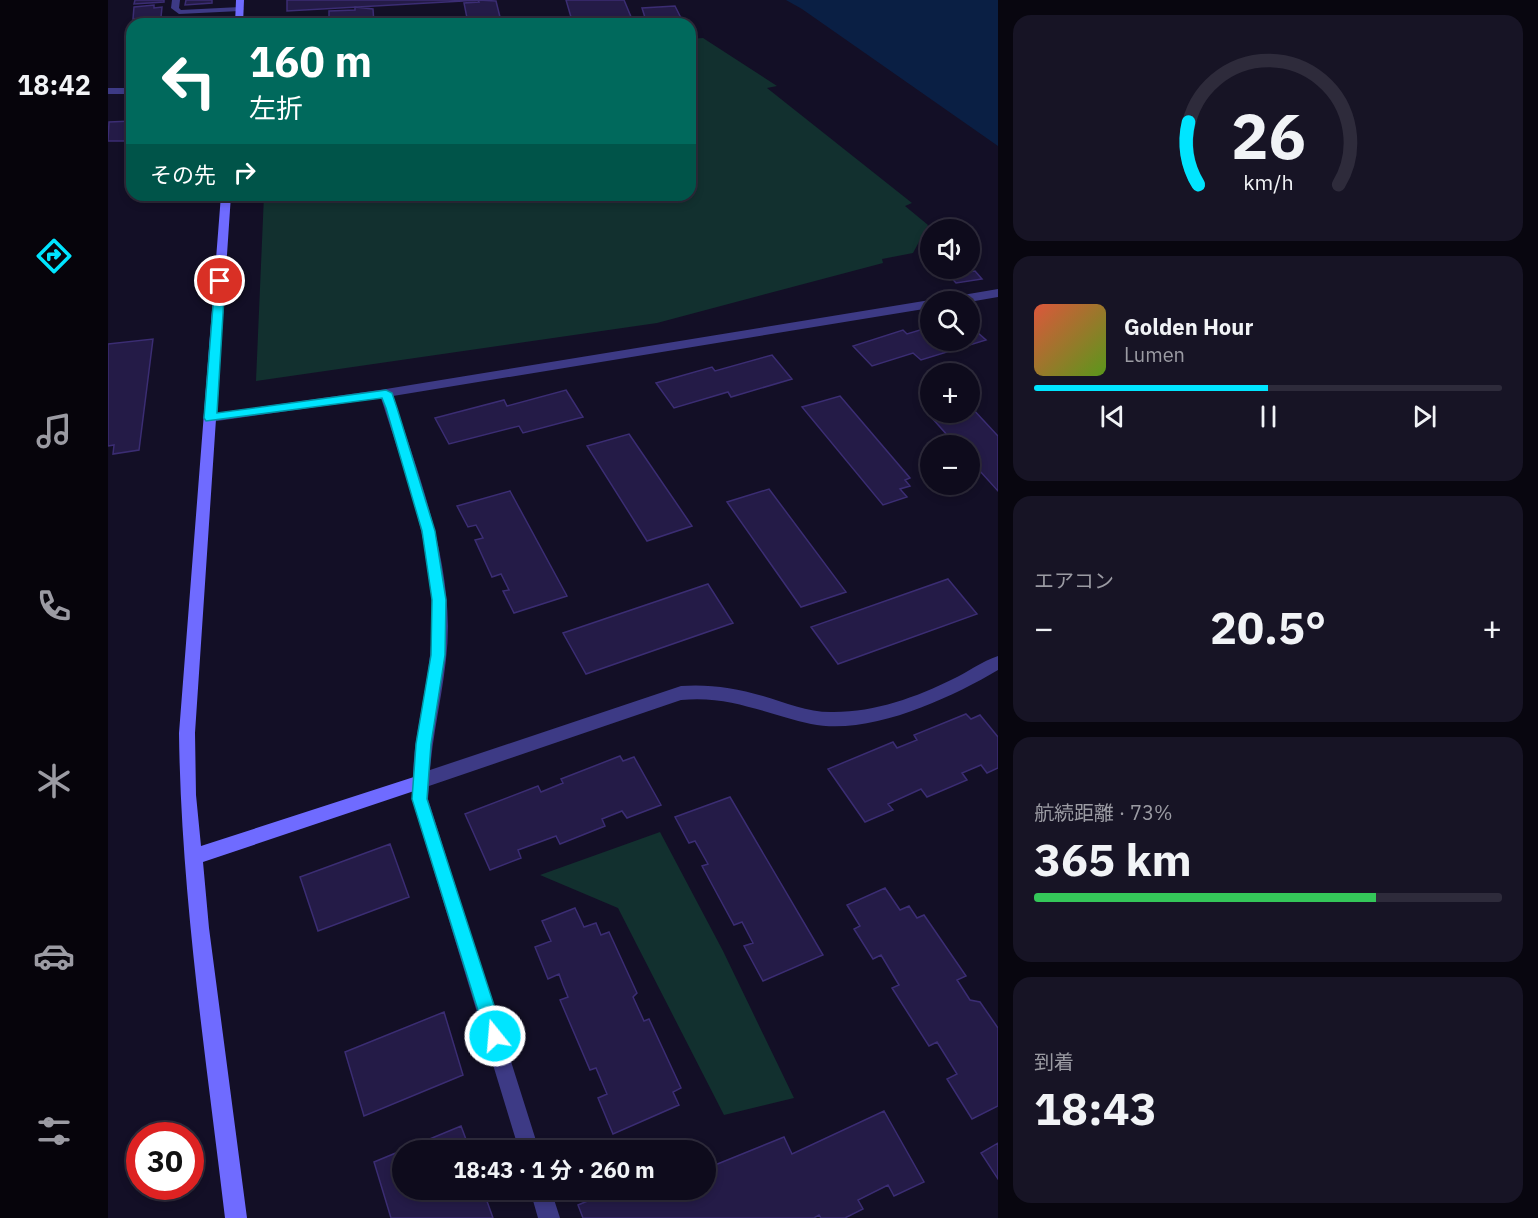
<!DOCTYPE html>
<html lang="ja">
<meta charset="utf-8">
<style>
:root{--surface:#0e0b1c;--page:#171425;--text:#f1f3f6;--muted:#9b9ba3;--line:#2e2b3b;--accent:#00e5ff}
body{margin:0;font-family:"IBM Plex Sans","Noto Sans JP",sans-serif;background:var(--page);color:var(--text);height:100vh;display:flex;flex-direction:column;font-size:22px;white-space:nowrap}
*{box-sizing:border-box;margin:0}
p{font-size:20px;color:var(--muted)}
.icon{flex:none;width:33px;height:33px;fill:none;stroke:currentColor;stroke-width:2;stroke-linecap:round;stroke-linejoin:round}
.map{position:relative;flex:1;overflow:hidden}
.sheet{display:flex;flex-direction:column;gap:15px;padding:15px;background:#08060f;width:540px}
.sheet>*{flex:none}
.hud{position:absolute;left:18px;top:18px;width:570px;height:183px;border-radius:18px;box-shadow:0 3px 9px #0003,0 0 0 2px var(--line);background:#00695c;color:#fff;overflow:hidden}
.tools{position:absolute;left:812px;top:219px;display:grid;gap:12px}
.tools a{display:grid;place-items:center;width:60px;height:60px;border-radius:50%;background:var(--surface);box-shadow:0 3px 9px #0003,0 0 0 2px var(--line);font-size:30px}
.speed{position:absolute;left:18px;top:1122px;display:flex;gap:12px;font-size:30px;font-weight:700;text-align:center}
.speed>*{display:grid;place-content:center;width:78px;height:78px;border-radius:50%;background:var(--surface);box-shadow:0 3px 9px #0003,0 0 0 2px var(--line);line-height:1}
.speed .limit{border:9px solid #d22;background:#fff;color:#111}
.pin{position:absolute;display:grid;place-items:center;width:51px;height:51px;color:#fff;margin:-26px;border:3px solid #fff;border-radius:50%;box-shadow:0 2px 6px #0007}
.me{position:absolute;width:66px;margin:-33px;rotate:343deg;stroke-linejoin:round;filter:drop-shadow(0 0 4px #0008)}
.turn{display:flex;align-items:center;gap:21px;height:126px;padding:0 24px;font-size:27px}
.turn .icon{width:78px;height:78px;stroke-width:2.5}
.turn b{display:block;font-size:42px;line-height:51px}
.then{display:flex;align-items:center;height:57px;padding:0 24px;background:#0003;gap:12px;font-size:22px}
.big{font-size:45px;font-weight:700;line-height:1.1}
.sheet .widget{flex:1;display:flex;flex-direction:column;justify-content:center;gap:9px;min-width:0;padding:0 21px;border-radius:18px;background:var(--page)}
.sheet .dial{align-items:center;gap:0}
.dial svg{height:156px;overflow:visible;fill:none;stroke:var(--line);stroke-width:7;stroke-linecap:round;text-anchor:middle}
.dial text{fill:var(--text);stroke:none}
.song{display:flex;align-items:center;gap:18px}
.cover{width:72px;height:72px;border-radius:9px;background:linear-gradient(135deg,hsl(10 70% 55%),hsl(90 70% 35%))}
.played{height:6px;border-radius:3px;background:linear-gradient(90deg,var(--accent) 50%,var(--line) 50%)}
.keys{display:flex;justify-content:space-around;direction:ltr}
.heat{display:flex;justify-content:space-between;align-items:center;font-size:33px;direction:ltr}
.charge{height:9px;border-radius:4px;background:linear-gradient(90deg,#34c759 73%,var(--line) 0)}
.trip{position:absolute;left:284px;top:1140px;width:324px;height:60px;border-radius:30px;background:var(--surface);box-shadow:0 3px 9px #0003,0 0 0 2px var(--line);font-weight:700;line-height:60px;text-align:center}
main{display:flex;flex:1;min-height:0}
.tab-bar{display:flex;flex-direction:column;width:108px;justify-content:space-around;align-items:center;background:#06040b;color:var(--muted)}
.tab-bar .icon{width:42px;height:42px}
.tab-bar .active{color:var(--accent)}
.tab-bar b{font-size:27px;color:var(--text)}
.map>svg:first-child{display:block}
.green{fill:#12302f}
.water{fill:#0a1f44}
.building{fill:#241b47;stroke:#3b2d73;stroke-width:1.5}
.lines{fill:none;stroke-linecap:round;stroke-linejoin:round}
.lane{fill:#3d3a85;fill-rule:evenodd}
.street{fill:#3d3a85;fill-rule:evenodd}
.secondary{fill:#6f6bff;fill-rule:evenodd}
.route{fill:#00e5ff;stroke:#0095a6;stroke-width:1.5}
</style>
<main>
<nav class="tab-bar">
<b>18:42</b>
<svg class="icon active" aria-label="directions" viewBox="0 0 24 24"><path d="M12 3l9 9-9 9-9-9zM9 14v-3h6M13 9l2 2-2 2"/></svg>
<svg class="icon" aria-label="music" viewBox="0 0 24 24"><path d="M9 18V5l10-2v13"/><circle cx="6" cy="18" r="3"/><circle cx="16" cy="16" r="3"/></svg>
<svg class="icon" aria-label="phone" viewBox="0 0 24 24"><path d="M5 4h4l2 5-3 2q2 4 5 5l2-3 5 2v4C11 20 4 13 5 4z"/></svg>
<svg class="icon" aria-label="climate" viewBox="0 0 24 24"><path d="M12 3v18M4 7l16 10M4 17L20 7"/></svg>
<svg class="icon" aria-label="car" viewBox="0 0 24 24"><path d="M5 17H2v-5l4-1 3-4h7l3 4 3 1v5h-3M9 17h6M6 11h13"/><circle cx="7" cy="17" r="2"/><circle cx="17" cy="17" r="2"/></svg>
<svg class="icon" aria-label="filters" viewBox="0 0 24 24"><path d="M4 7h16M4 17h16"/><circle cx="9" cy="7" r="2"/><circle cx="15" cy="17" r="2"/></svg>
</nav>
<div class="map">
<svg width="890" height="1218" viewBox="0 0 890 1218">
<rect width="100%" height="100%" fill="#130f26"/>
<path class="green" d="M595 38 669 86 659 88 804 203 797 206 820 225 805 253 774 259 775 263 549 323 148 381 156 195H582V39Z
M552 832 615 951 686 1098 616 1115 510 908 432 875Z"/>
<path class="water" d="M678 0H890V146L694 9Z"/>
<path class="building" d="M27 0H56V2L26 4Z
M78 0H104V3L77 5Z
M179 0H373L179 11Z
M370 0 388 1 393 21 382 24 360 23 356 3 371 2Z
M458 0H516L526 24H465Z
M46 5V8L54 7 53 17 25 19 26 7Z
M567 6 576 24H539L534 8Z
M247 7 265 9 266 24H221V11L247 10Z
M440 20 441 24H382H387Z
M24 121V135L21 141H0L1 122Z
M867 271 874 279 848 283 841 275Z
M861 325 878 340 813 360 805 353 764 366 745 346 795 330 799 334 822 327V340H861Z
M45 339 31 450 5 454 6 445 0 446V344Z
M664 355 684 379 623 397 620 392 566 408 548 383 604 367 607 371Z
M458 390 475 417 415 433 411 426 341 444 327 418 396 400 399 406Z
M732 396 802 478 797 480 802 486 792 489 799 497 775 505 694 407Z
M861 407H863L890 436V491L861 459V446H849L824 418 843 412H861Z
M521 434 584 526 539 541 479 446Z
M661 489 738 592 693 607 619 502Z
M402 491 459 596 406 613 395 591 401 590 393 574 384 577 367 540 375 538 368 525 360 527 349 506Z
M840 579 869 614 730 664 703 627Z
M600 584 625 623 478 674 455 633Z
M858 714 863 719 872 715 890 737V768L879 773 873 765 854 773 859 780 819 797 813 789 780 804 785 810 757 822 720 769 785 742 789 748 809 740 806 735Z
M512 756 515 761 526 757 553 805 519 818 514 811 494 819 497 826 452 844 448 836 410 850 413 858 382 870 357 814 430 786 433 792 455 783 453 779Z
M622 797 715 955 655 981 636 946 645 943 634 922 626 925 594 866 600 864 587 841 581 843 567 817Z
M282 844 301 897 210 931 192 877Z
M777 888 792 910 801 906 809 918 816 915 858 976 849 980 862 1000 872 1002 890 1028V1106L864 1119 839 1079 849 1074 829 1042 821 1046 784 988 791 985 773 955 765 959 746 929 752 926 739 905Z
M467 908 476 927 488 923 493 935 501 932 529 993 525 997 536 1021 541 1019 573 1088 565 1092 571 1105 505 1134 490 1098 499 1094 488 1068 482 1070 452 1000 460 997 455 985 451 974 440 979 427 947 443 941 434 921Z
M336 1012 355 1075 256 1116 237 1052Z
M776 1111 816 1182 786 1196 780 1185 750 1200 755 1209 737 1218H713L711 1215 706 1218H475L470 1205 506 1190H597V1169L676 1137 684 1154Z
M353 1126 362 1150H294V1190H375L385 1218H283L266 1162Z
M890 1143V1179L873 1153Z"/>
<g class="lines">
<path class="lane" d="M64 0H72L71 8 73 10 132 7 136 9 132 11 71 14 63 8Z"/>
<path class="street" d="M0 88H24V94H0Z
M890 289V297L861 302H831L837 298Z
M822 300 826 302H822V308L285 396C309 470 339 547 340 626 340 674 326 722 322 770L573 686C601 684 627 688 655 696 678 703 702 713 726 712 767 712 809 697 845 679 860 672 874 661 890 656V670C841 699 761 736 703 724 657 714 622 695 573 700L321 786 320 799 431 1150H411L304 799C305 780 305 760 308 741 314 703 323 666 324 628 327 551 296 470 273 398L102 422 96 418 102 414 278 389Z
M422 1190H443L452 1218H430Z"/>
<path class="secondary" d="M128 0H136L135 24H127Z
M113 195H123L87 733 88 795 93 846 312 775 318 777 320 782 318 787 312 789 95 862 101 928 139 1218H117C98 1057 73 895 71 733Z"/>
</g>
<path class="route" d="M112 278 117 281 109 413 278 390 284 393 289 408 327 531 338 600 337 655 323 744 319 799 396 1036 393 1042 387 1044 380 1042 378 1036 304 799 308 744 323 655 324 600 314 531 278 408 274 398 98 421 96 418 107 281Z"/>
</svg>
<div class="tools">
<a><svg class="icon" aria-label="sound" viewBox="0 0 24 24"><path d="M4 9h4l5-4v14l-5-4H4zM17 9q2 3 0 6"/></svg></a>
<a><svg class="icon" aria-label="search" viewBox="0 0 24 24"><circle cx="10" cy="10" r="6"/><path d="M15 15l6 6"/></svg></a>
<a>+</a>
<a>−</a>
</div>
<div class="speed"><div class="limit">30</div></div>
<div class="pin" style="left:112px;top:281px;background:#d93025"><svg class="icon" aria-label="arrive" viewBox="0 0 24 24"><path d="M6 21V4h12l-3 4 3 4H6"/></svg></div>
<svg class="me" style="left:387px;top:1036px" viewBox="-20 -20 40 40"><circle r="17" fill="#00e5ff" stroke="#fff" stroke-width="3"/><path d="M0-11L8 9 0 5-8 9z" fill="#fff"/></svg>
<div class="trip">18:43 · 1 分 · 260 m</div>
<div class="hud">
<div class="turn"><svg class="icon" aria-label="left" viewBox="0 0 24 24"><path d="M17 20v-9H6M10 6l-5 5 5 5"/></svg><div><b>160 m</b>左折</div></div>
<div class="then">その先<svg class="icon" aria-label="right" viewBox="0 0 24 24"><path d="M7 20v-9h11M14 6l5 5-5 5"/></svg></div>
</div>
</div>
<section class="sheet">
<div class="widget dial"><svg viewBox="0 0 100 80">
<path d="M14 69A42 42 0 1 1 86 69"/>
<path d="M14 69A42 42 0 0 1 9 37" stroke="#00e5ff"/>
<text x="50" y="56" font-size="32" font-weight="700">26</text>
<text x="50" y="72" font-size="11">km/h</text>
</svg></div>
<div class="widget">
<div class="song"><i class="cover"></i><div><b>Golden Hour</b><p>Lumen</p></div></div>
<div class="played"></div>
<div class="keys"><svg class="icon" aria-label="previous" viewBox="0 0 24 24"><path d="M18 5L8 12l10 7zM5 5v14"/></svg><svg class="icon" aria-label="pause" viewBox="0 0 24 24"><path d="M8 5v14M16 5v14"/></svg><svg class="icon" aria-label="next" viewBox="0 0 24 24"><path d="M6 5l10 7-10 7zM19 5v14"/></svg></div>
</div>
<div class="widget"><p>エアコン</p>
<div class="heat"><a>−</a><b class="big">20.5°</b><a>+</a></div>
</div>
<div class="widget"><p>航続距離 · 73%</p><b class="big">365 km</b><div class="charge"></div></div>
<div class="widget"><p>到着</p><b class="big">18:43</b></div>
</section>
</main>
